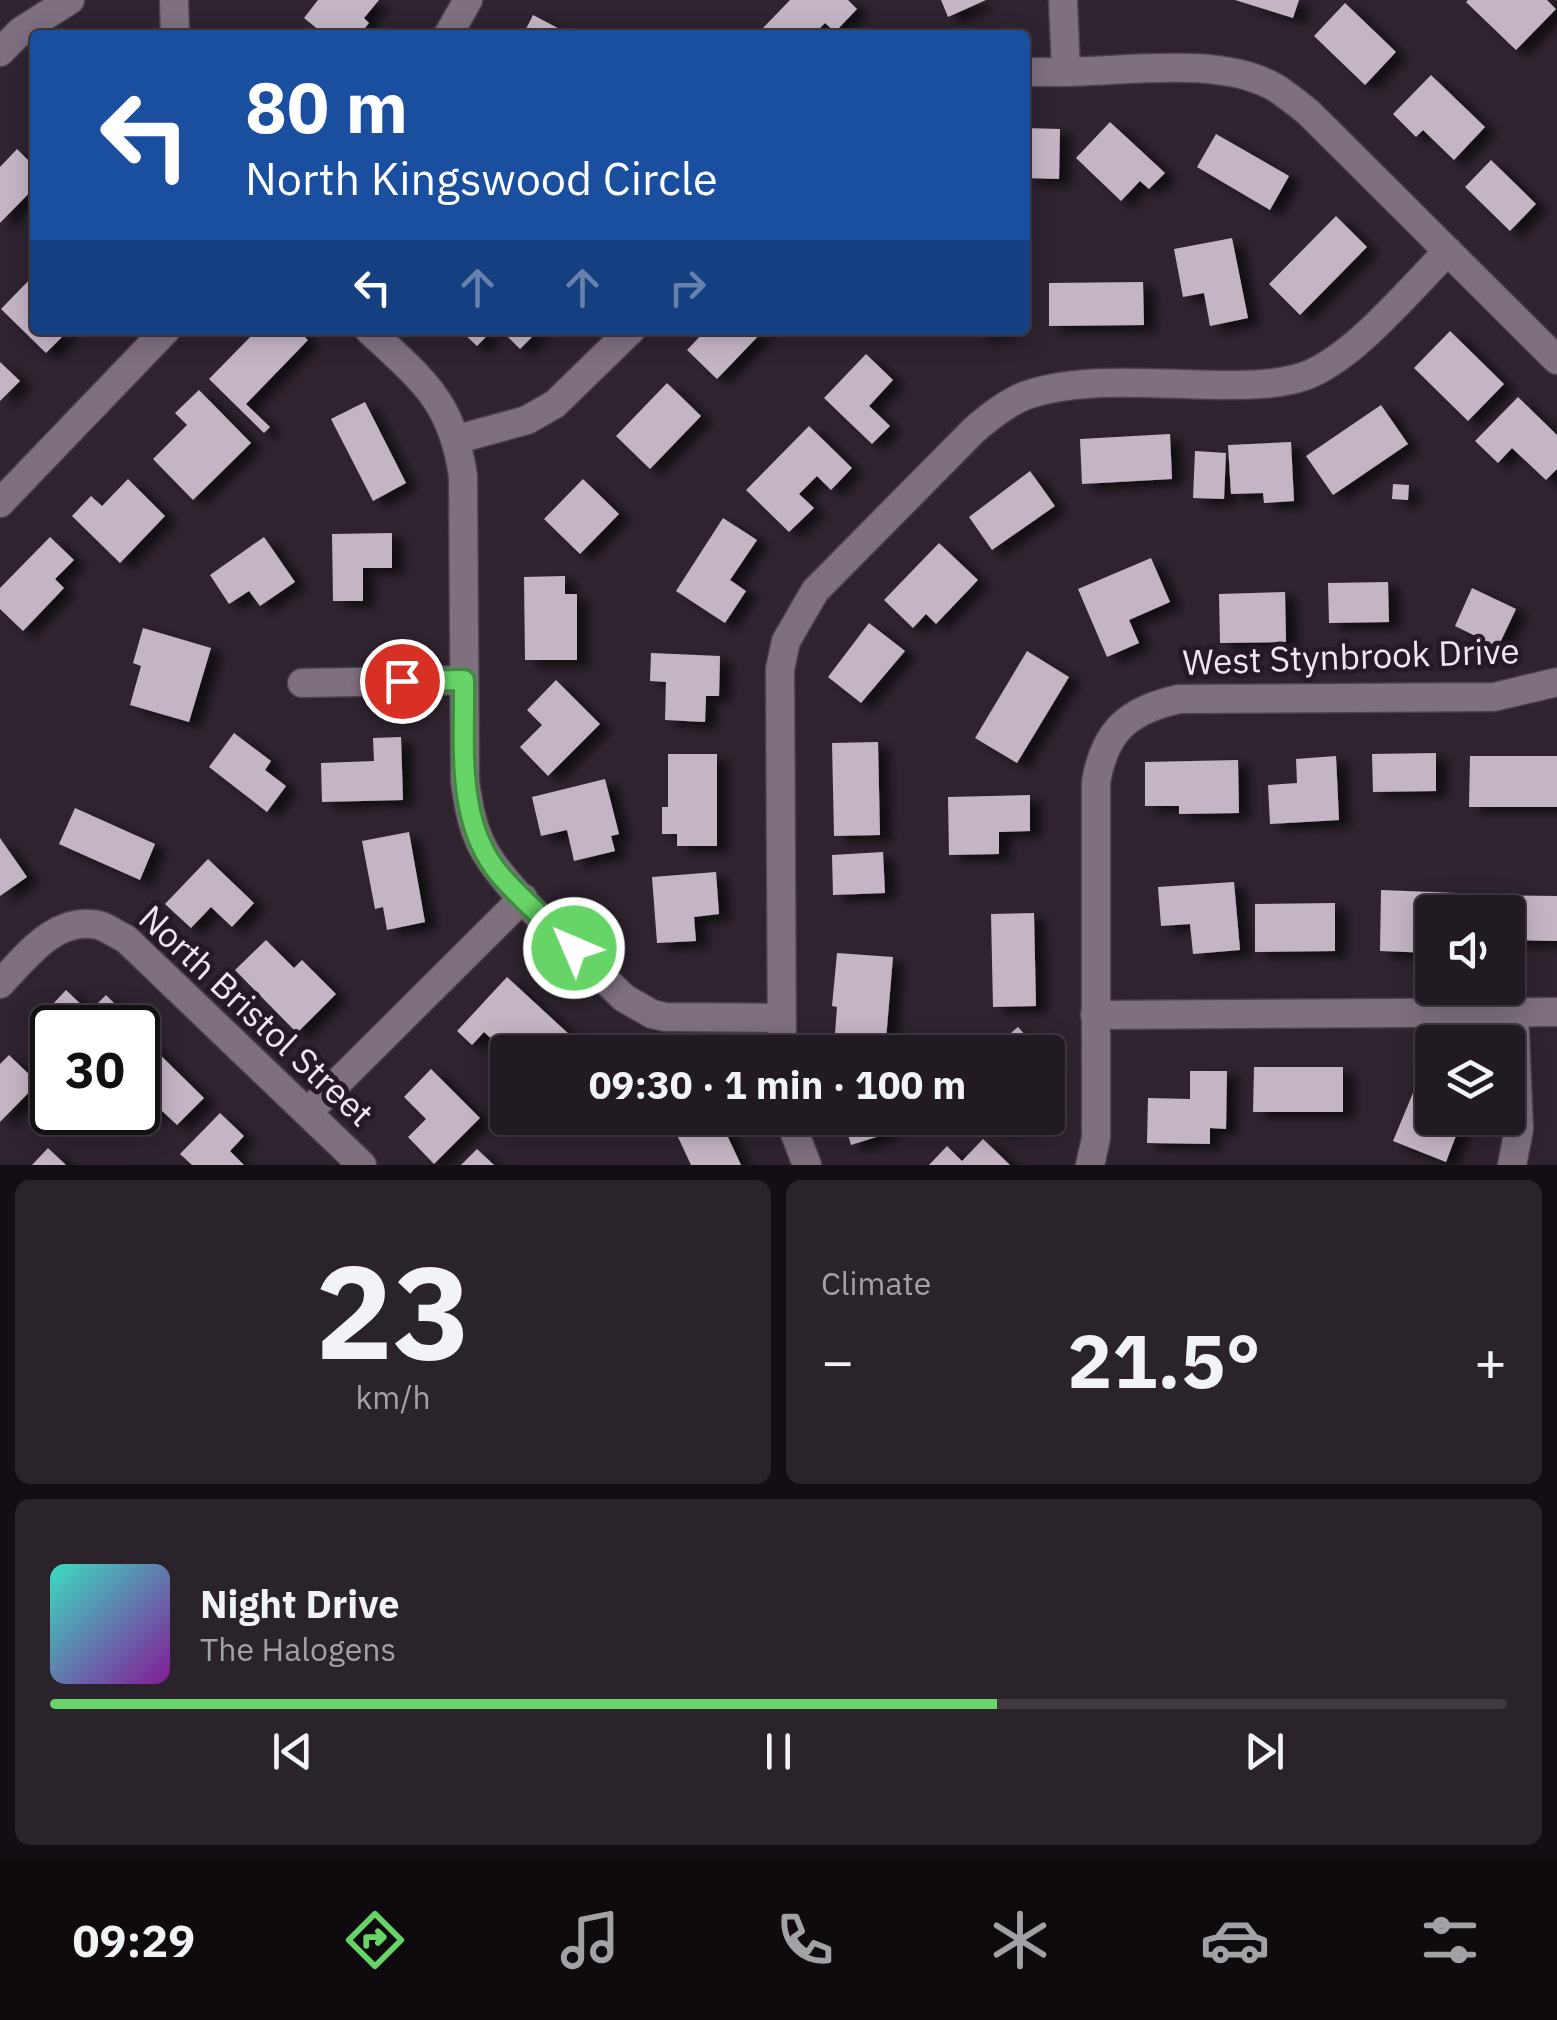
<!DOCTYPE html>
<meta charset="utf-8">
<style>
:root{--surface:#221a23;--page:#2a232b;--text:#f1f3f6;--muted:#a2a1a6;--line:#3f3841;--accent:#66d467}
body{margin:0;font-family:"IBM Plex Sans",sans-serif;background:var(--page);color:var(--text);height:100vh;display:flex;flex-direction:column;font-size:38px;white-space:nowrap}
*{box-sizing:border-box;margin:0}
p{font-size:32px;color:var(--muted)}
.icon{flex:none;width:55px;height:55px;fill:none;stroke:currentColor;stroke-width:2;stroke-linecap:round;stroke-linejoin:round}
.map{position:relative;height:1165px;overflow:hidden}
.details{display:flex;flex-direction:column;gap:15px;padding:15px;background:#130e13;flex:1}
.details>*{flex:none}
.banner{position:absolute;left:30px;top:30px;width:1000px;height:305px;border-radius:10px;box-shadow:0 5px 25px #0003,0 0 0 2px var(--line);background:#1a4fa0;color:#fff;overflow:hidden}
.buttons{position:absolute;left:1415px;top:895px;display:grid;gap:20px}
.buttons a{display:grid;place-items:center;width:110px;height:110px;border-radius:10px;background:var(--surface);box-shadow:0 5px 25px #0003,0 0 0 2px var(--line);font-size:50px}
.speed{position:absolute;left:30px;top:1005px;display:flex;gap:20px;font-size:50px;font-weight:700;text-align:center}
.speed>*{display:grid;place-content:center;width:130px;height:130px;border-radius:50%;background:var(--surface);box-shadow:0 5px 25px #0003,0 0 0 2px var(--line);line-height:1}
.speed .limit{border:5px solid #111;border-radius:15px;background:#fff;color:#111}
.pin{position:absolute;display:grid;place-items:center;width:85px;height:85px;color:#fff;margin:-42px;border:5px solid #fff;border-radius:50%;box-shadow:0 2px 10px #0007}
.me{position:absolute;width:110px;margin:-55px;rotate:315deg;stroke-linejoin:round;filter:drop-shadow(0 0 8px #0008)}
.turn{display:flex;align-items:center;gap:35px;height:210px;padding:0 50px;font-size:45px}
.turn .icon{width:130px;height:130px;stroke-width:2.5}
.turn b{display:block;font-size:70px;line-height:85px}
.lanes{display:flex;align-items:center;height:95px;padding:0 50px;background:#0003;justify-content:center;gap:50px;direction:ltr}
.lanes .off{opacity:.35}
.big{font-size:75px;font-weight:700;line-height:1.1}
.details .tile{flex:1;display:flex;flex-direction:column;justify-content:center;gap:15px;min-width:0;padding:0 35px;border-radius:15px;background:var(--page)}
.details .dial{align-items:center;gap:0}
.dial b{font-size:130px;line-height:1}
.song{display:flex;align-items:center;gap:30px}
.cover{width:120px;height:120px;border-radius:15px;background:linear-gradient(135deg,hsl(170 70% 55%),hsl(290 70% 35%))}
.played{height:10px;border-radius:5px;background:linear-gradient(90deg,var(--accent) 65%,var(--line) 65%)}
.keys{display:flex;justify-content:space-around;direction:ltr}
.heat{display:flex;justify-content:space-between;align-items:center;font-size:55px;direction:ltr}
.details .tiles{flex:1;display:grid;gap:15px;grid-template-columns:1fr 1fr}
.tile:last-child{grid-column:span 2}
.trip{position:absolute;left:490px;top:1035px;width:575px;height:100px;border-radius:10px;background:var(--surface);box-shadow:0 5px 25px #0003,0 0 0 2px var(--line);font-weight:700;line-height:100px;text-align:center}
.dock{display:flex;height:160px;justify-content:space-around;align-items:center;background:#0e0a0e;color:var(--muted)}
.dock .icon{width:70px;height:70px}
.dock .current{color:var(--accent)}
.dock b{font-size:45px;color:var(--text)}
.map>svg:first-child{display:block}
.building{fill:#c4b5c5;filter:url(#shadow)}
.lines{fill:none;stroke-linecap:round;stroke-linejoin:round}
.minor-casing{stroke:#4a414b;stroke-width:31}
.minor{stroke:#7e707f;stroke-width:28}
.route-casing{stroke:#428a43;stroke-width:25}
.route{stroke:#66d467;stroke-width:18}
.labels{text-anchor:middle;stroke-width:10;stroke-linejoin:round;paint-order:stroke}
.street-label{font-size:35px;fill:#efe7f0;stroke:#251926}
</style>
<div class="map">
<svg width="1557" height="1165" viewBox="0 0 1557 1165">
<defs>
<filter id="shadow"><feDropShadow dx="11" dy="6" stdDeviation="5" flood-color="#0009"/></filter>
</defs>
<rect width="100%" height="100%" fill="#2e232f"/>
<path class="building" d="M318 0H379L364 18 369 23 359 35H325L304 18Z
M790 0H848L857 9 835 32 825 23 816 32 819 35H769L762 29Z
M941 0H986L948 17Z
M1235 0H1299L1293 18Z
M1468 0H1547L1556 9 1516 50 1466 2Z
M1345 3 1396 52 1365 85 1314 36Z
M533 15 571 35H523Z
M1431 75 1485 127 1454 160 1423 130 1416 137 1393 114Z
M1110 122 1165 173 1149 189 1140 181 1121 201 1076 158Z
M1025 128 1060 129 1059 179 1025 178Z
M1216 134 1289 176 1270 210 1197 167Z
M17 149 35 167V187L0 223V167Z
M1491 160 1536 204 1510 231 1465 187Z
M1336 216 1367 247 1300 315 1269 284Z
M1232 238 1248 318 1210 326 1204 293 1183 297 1174 249Z
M35 274V330H69L46 353 1 309Z
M1143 282 1144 325 1049 326V283Z
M257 330H297L308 340 246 404 270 427 264 433 209 379Z
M460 330H493L477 346Z
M501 330H539L520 349Z
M706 330H764L717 379 687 350Z
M977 330H1012V332L978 337Z
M1450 331 1504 384 1468 421 1414 368Z
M866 354 893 380 869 406 890 426 872 444 824 398Z
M0 362 20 381 0 401Z
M667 383 701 416 650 469 616 436Z
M199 390 251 443 193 500 153 459 187 425 175 413Z
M1518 397 1557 435V469L1546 480 1512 448 1498 463 1475 441Z
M365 402 406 483 373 501 331 419Z
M1381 405 1408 444 1333 495 1306 456Z
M809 426 852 468 831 490 817 476 799 494 814 508 789 532 746 490Z
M1170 434 1172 479 1082 484 1080 439Z
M1291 442 1294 501 1264 503 1263 493 1231 494 1228 445Z
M1195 451 1226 453 1224 499 1193 498Z
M1030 471 1055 506 992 550 969 517Z
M128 479 165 516 120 563 72 516 91 496 102 506Z
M583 479 619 514 580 554 544 519Z
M1393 484 1409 485 1408 500 1392 499Z
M723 518 757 540 730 580 746 591 725 623 676 591Z
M392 533V568H363V601H333L332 534Z
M50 537 74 560 55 579 64 588 23 631 0 609V588Z
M264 537 295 582 260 606 249 591 229 604 210 575Z
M939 543 978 580 936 624 926 614 913 628 884 600Z
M1151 558 1170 602 1129 620 1139 643 1107 657 1078 589Z
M565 576V594H577V660H525L524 577Z
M1388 582 1389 622 1329 623 1328 583Z
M1472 588 1516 609 1498 647 1455 626Z
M1285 592 1286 642 1220 643 1219 594Z
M869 623 905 651 861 703 828 677Z
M143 628 211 648 189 722 130 705 141 666 133 663Z
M1027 651 1069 677 1017 763 975 738Z
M651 653 720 656 719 696H706L705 722 665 720 666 682 650 681Z
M556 680 600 724 548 776 520 747 542 725 527 710Z
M234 733 271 761 265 770 286 786 267 812 209 767Z
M401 737 403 800 322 802 321 763 374 761 373 738Z
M878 742 880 835 834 836 832 743Z
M1436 753V791L1373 792 1372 754Z
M668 754H717V846H677V834H662V807H668Z
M1336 756 1339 820 1270 824 1268 785 1297 783 1296 759Z
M1470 756H1557V807H1469Z
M1238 760 1239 813 1179 814V806H1145V762Z
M605 779 619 834 611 836 615 851 574 861 567 830 541 836 532 797Z
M1030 795V831L999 832V854L949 855 948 797Z
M75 808 155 844 140 880 59 844Z
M409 832 425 922 387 930 383 907 375 909 362 841Z
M0 838 27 877 0 896Z
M883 852 885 893 833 895 832 855Z
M208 859 254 903 232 927 211 907 191 928 165 904Z
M716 872 719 914 694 917 696 941 657 943 652 877Z
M1234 882 1240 950 1193 954 1190 924 1161 926 1158 887Z
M1381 890 1457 893 1456 912H1432V953L1380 951Z
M1480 895 1557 896V941L1508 940V912H1479Z
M1335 903V951L1255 952V904Z
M1034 913 1036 1006 993 1007 991 914Z
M266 940 294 968 302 960 336 994 297 1033 235 970Z
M837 953 893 957 885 1051 834 1047 837 1007 832 1006Z
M507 977 571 1036 555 1052H506L484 1032 472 1045 457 1031Z
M66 990 89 1012 106 995 133 1022 128 1028H52V1032L39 1019Z
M1018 1027 1035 1046 1027 1052H988Z
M145 1040 204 1098 177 1125 159 1108 148 1119 138 1109V1048Z
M9 1055 38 1083 0 1122V1064Z
M1254 1067H1343V1112H1253Z
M431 1069 480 1118 434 1164 408 1137 426 1119 404 1097Z
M1190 1071H1227L1226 1129 1210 1128V1144L1147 1143 1148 1098 1190 1099Z
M1420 1076 1432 1081V1118H1443L1460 1125 1446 1162 1393 1141Z
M220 1113 244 1136 230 1151 244 1165H192L180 1154Z
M713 1118H719L741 1165H691L677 1135Z
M843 1118H881L886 1134 851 1145Z
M987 1118H1019L1001 1133Z
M983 1139 1010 1165H929L947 1146 962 1161Z
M48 1148 66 1165H32Z
M477 1149 494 1165H461Z"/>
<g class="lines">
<defs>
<path id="minor" d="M174 0 175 35
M1063 0 1066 72C1128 71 1222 56 1276 88 1287 95 1298 104 1308 112L1557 360
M448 35 468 0
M0 52 21 31 70 0
M1025 72H1066
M369 330C422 380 452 400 463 476L465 781C468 803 471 822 480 842 501 889 585 959 624 998L652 1014 665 1017 781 1018
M458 439 527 420 555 404 631 330
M0 503 166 330
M302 683 464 680
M0 984C26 957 55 916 98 925 107 927 117 935 126 939L362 1165
M1095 1015 1557 1012
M782 1052 780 669 786 641 815 591 974 430C989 417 1005 404 1024 396 1082 375 1160 385 1222 385 1249 385 1278 385 1305 376 1354 358 1410 289 1448 251
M308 1112 523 898
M789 1118 807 1165
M1090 1165 1096 1138V782C1105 730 1129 710 1179 699L1494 697 1557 682
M1512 1165 1519 1129 1514 1012"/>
</defs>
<use href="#minor" class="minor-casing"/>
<use href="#minor" class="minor"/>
</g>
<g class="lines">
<defs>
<path id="route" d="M402 681 464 680C465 745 455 823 501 876 523 901 550 924 574 948"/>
</defs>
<use href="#route" class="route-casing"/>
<use href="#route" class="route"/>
</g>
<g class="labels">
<g class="street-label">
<text transform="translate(1351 657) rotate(-2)" y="12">West Stynbrook Drive</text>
<text transform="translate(256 1016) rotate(43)" y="12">North Bristol Street</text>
</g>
</g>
</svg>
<div class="buttons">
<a><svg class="icon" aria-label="sound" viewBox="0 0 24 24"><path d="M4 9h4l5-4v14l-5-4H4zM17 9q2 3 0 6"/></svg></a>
<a><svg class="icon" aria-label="layers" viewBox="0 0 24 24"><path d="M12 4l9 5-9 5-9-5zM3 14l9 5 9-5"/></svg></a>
</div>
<div class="speed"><div class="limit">30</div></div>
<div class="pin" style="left:402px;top:681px;background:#d93025"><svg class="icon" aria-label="arrive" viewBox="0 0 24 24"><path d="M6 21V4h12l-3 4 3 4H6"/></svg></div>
<svg class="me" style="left:574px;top:948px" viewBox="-20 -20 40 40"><circle r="17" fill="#66d467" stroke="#fff" stroke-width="3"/><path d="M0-11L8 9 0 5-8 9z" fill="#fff"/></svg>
<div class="trip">09:30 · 1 min · 100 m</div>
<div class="banner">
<div class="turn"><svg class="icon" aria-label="left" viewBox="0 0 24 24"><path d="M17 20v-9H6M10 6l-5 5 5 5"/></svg><div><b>80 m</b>North Kingswood Circle</div></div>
<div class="lanes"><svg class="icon" aria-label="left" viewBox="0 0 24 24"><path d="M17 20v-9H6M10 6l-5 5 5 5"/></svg><svg class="icon off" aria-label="ahead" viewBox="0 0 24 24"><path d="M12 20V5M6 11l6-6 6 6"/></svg><svg class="icon off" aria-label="ahead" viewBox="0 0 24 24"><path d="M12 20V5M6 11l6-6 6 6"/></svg><svg class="icon off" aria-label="right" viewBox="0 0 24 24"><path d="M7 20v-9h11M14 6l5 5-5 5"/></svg></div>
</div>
</div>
<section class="details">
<div class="tiles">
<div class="tile dial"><b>23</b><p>km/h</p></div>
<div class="tile"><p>Climate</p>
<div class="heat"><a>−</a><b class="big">21.5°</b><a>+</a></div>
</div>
<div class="tile">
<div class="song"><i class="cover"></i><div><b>Night Drive</b><p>The Halogens</p></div></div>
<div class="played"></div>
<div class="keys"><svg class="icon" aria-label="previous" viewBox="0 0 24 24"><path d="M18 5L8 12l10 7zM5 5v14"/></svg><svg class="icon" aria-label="pause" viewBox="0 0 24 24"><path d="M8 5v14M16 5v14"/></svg><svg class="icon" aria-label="next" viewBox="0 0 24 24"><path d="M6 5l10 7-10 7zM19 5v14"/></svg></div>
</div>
</div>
</section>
<nav class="dock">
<b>09:29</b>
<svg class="icon current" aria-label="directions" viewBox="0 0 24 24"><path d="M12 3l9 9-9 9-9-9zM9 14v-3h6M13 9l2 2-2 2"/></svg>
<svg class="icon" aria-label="music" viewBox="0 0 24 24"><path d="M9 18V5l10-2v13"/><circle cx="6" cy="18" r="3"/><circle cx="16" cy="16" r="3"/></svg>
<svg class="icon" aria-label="phone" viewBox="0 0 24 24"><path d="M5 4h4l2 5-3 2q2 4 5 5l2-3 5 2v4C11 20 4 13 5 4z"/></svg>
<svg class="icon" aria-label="climate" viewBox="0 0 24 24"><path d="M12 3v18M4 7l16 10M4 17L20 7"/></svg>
<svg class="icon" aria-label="car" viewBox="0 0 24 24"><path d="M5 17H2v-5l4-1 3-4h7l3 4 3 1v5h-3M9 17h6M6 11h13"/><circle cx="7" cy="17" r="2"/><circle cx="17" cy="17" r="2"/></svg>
<svg class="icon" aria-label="filters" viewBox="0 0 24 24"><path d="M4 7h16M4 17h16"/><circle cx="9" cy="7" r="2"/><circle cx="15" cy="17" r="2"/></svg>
</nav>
